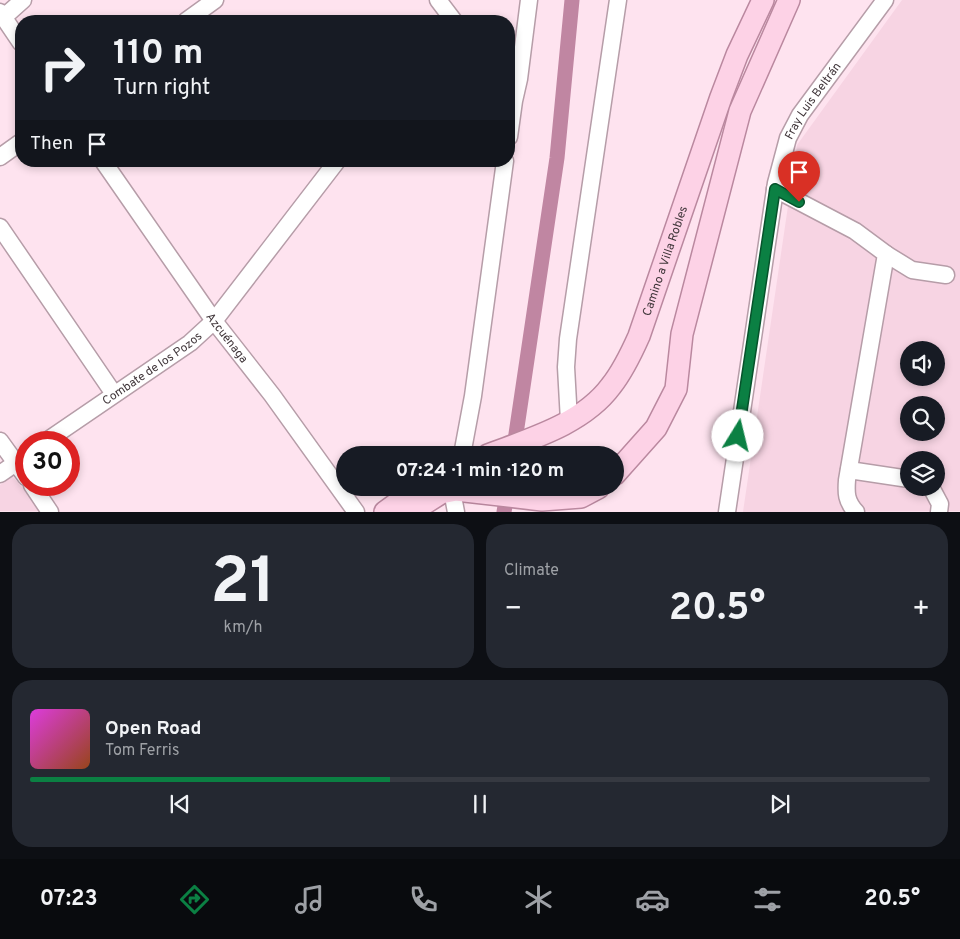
<!DOCTYPE html>
<meta charset="utf-8">
<style>
:root{--surface:#171b24;--page:#242831;--text:#f1f3f6;--muted:#9ea1a6;--line:#363941;--accent:#0b8043}
body{margin:0;font-family:Overpass,sans-serif;background:var(--page);color:var(--text);height:100vh;display:flex;flex-direction:column;font-size:19px;white-space:nowrap}
*{box-sizing:border-box;margin:0}
p{font-size:16px;color:var(--muted)}
.icon{flex:none;width:28px;height:28px;fill:none;stroke:currentColor;stroke-width:2;stroke-linecap:round;stroke-linejoin:round}
.map{position:relative;height:512px;overflow:hidden}
.panel{display:flex;flex-direction:column;gap:12px;padding:12px;background:#0d0f14;flex:1}
.panel>*{flex:none}
.top-card{position:absolute;left:15px;top:15px;width:500px;height:152px;border-radius:20px;box-shadow:0 2px 8px #0003;background:#171b24;color:var(--text);overflow:hidden}
.controls{position:absolute;left:900px;top:341px;display:grid;gap:10px}
.controls a{display:grid;place-items:center;width:45px;height:45px;border-radius:50%;background:var(--surface);box-shadow:0 2px 8px #0003;font-size:25px}
.speed{position:absolute;left:15px;top:431px;display:flex;gap:10px;font-size:25px;font-weight:700;text-align:center}
.speed>*{display:grid;place-content:center;width:65px;height:65px;border-radius:50%;background:var(--surface);box-shadow:0 2px 8px #0003;line-height:1}
.speed .limit{border:8px solid #d22;background:#fff;color:#111}
.pin{position:absolute;display:grid;place-items:center;width:42px;height:42px;color:#fff;margin:-51px -21px;border-radius:50% 50% 50% 0;rotate:-45deg;box-shadow:0 0 5px #0007}
.pin .icon{rotate:45deg}
.me{position:absolute;width:55px;margin:-28px;rotate:9deg;stroke-linejoin:round;filter:drop-shadow(0 0 4px #0008)}
.turn{display:flex;align-items:center;gap:18px;height:105px;padding:0 15px;font-size:22px}
.turn .icon{width:65px;height:65px;stroke-width:2.5}
.turn b{display:block;font-size:35px;line-height:42px}
.then{display:flex;align-items:center;height:48px;padding:0 15px;background:#0003;gap:10px;font-size:19px}
.big{font-size:38px;font-weight:700;line-height:1.1}
.panel .widget{flex:1;display:flex;flex-direction:column;justify-content:center;gap:8px;min-width:0;padding:0 18px;border-radius:20px;background:var(--page)}
.panel .dial{align-items:center;gap:0}
.dial b{font-size:65px;line-height:1}
.song{display:flex;align-items:center;gap:15px}
.cover{width:60px;height:60px;border-radius:8px;background:linear-gradient(135deg,hsl(300 70% 55%),hsl(20 70% 35%))}
.played{height:5px;border-radius:2px;background:linear-gradient(90deg,var(--accent) 40%,var(--line) 40%)}
.keys{display:flex;justify-content:space-around;direction:ltr}
.heat{display:flex;justify-content:space-between;align-items:center;font-size:28px;direction:ltr}
.panel .tiles{flex:1;display:grid;gap:12px;grid-template-columns:1fr 1fr}
.widget:last-child{grid-column:span 2}
.trip{position:absolute;left:336px;top:446px;width:288px;height:50px;border-radius:25px;background:var(--surface);box-shadow:0 2px 8px #0003;font-weight:700;line-height:50px;text-align:center}
.tabs{display:flex;height:80px;justify-content:space-around;align-items:center;background:#090b0e;color:var(--muted)}
.tabs .icon{width:35px;height:35px}
.tabs .selected{color:var(--accent)}
.tabs b{font-size:22px;color:var(--text)}
.map>svg:first-child{display:block}
.built{fill:#f7d4e3;fill-rule:evenodd}
.lines{fill:none;stroke-linecap:round;stroke-linejoin:round}
.canal{stroke:#c086a2;stroke-width:15}
.minor-casing{stroke:#b69da8;stroke-width:19}
.major-casing{stroke:#ba889f;stroke-width:24}
.minor{stroke:#fff;stroke-width:16}
.major{stroke:#fdd2e6;stroke-width:21}
.route-casing{stroke:#07532c;stroke-width:12}
.route{stroke:#0b8043;stroke-width:9}
.labels{text-anchor:middle;stroke-width:5;stroke-linejoin:round;paint-order:stroke}
.street-label{font-size:12px;fill:#40363a;stroke:#fff}
</style>
<div class="map">
<svg width="960" height="512" viewBox="0 0 960 512">
<rect width="100%" height="100%" fill="#fee3ef"/>
<path class="built" d="M902 0H960V511L743 512 797 145ZM909 350H936V378H909ZM909 405H936V432H909ZM909 460H936V488H909Z
M12 476 21 486 39 511H0V485Z"/>
<g class="lines">
<path class="canal" d="M513 454 557 158 572 0
M504 512 508 488"/>
<defs>
<g id="minor">
<path d="M438 0 454 21"/>
<path d="M0 12 21 43"/>
<path d="M4 17 23 0"/>
<path d="M186 21 215 0"/>
<path d="M509 137 514 101 519 79 529 0"/>
<path d="M0 157 21 142"/>
<path id="s1" d="M103 161 214 321 272 395 356 512"/>
<path d="M775 189 855 231 886 254 847 480C846 493 846 501 856 512"/>
<path d="M0 227 114 394"/>
<path d="M886 254 912 270 946 275"/>
<path d="M569 421 566 367 568 339 618 0"/>
<path d="M0 441 26 477"/>
<path id="s2" d="M45 442 190 343 214 321 337 161"/>
<path d="M462 455 473 396 505 161"/>
<path d="M849 470 909 479"/>
<path d="M0 474 26 456"/>
<path d="M32 485 50 512"/>
<path d="M930 488 932 489 940 504 939 512"/>
<path d="M452 491 456 512"/>
<path id="s3" d="M727 512 776 183 788 138 800 115 885 0"/>
</g>
<g id="major">
<path id="s4" d="M488 455C530 439 583 424 611 386 623 371 631 354 639 336L721 97 737 55 763 0"/>
<path d="M615 474 656 428 676 389 682 334 740 111 789 0"/>
<path d="M385 512 418 488"/>
<path d="M411 512 441 493 456 490 542 500 581 497 598 488"/>
</g>
</defs>
<use href="#minor" class="minor-casing"/>
<use href="#major" class="major-casing"/>
<use href="#minor" class="minor"/>
<use href="#major" class="major"/>
</g>
<g class="lines">
<defs>
<path id="route" d="M738 436 775 189 799 202"/>
</defs>
<use href="#route" class="route-casing"/>
<use href="#route" class="route"/>
</g>
<g class="labels">
<g class="street-label">
<text dy="4" stroke="none"><textPath href="#s3" startOffset="424">Fray Luis Beltrán</textPath></text>
<text dy="4" stroke="none"><textPath href="#s4" startOffset="280">Camino a Villa Robles</textPath></text>
<text dy="4" stroke="none"><textPath href="#s1" startOffset="216">Azcuénaga</textPath></text>
<text dy="4" stroke="none"><textPath href="#s2" startOffset="130">Combate de los Pozos</textPath></text>
</g>
</g>
</svg>
<div class="controls">
<a><svg class="icon" aria-label="sound" viewBox="0 0 24 24"><path d="M4 9h4l5-4v14l-5-4H4zM17 9q2 3 0 6"/></svg></a>
<a><svg class="icon" aria-label="search" viewBox="0 0 24 24"><circle cx="10" cy="10" r="6"/><path d="M15 15l6 6"/></svg></a>
<a><svg class="icon" aria-label="layers" viewBox="0 0 24 24"><path d="M12 4l9 5-9 5-9-5zM3 14l9 5 9-5"/></svg></a>
</div>
<div class="speed"><div class="limit">30</div></div>
<div class="pin" style="left:799px;top:202px;background:#d93025"><svg class="icon" aria-label="arrive" viewBox="0 0 24 24"><path d="M6 21V4h12l-3 4 3 4H6"/></svg></div>
<svg class="me" style="left:738px;top:436px" viewBox="-20 -20 40 40"><circle r="19" fill="#fff"/><path d="M0-13L10 11 0 6-10 11z" fill="#0b8043"/></svg>
<div class="trip">07:24 · 1 min · 120 m</div>
<div class="top-card">
<div class="turn"><svg class="icon" aria-label="right" viewBox="0 0 24 24"><path d="M7 20v-9h11M14 6l5 5-5 5"/></svg><div><b>110 m</b>Turn right</div></div>
<div class="then">Then<svg class="icon" aria-label="arrive" viewBox="0 0 24 24"><path d="M6 21V4h12l-3 4 3 4H6"/></svg></div>
</div>
</div>
<section class="panel">
<div class="tiles">
<div class="widget dial"><b>21</b><p>km/h</p></div>
<div class="widget"><p>Climate</p>
<div class="heat"><a>−</a><b class="big">20.5°</b><a>+</a></div>
</div>
<div class="widget">
<div class="song"><i class="cover"></i><div><b>Open Road</b><p>Tom Ferris</p></div></div>
<div class="played"></div>
<div class="keys"><svg class="icon" aria-label="previous" viewBox="0 0 24 24"><path d="M18 5L8 12l10 7zM5 5v14"/></svg><svg class="icon" aria-label="pause" viewBox="0 0 24 24"><path d="M8 5v14M16 5v14"/></svg><svg class="icon" aria-label="next" viewBox="0 0 24 24"><path d="M6 5l10 7-10 7zM19 5v14"/></svg></div>
</div>
</div>
</section>
<nav class="tabs">
<b>07:23</b>
<svg class="icon selected" aria-label="directions" viewBox="0 0 24 24"><path d="M12 3l9 9-9 9-9-9zM9 14v-3h6M13 9l2 2-2 2"/></svg>
<svg class="icon" aria-label="music" viewBox="0 0 24 24"><path d="M9 18V5l10-2v13"/><circle cx="6" cy="18" r="3"/><circle cx="16" cy="16" r="3"/></svg>
<svg class="icon" aria-label="phone" viewBox="0 0 24 24"><path d="M5 4h4l2 5-3 2q2 4 5 5l2-3 5 2v4C11 20 4 13 5 4z"/></svg>
<svg class="icon" aria-label="climate" viewBox="0 0 24 24"><path d="M12 3v18M4 7l16 10M4 17L20 7"/></svg>
<svg class="icon" aria-label="car" viewBox="0 0 24 24"><path d="M5 17H2v-5l4-1 3-4h7l3 4 3 1v5h-3M9 17h6M6 11h13"/><circle cx="7" cy="17" r="2"/><circle cx="17" cy="17" r="2"/></svg>
<svg class="icon" aria-label="filters" viewBox="0 0 24 24"><path d="M4 7h16M4 17h16"/><circle cx="9" cy="7" r="2"/><circle cx="15" cy="17" r="2"/></svg>
<b>20.5°</b>
</nav>
